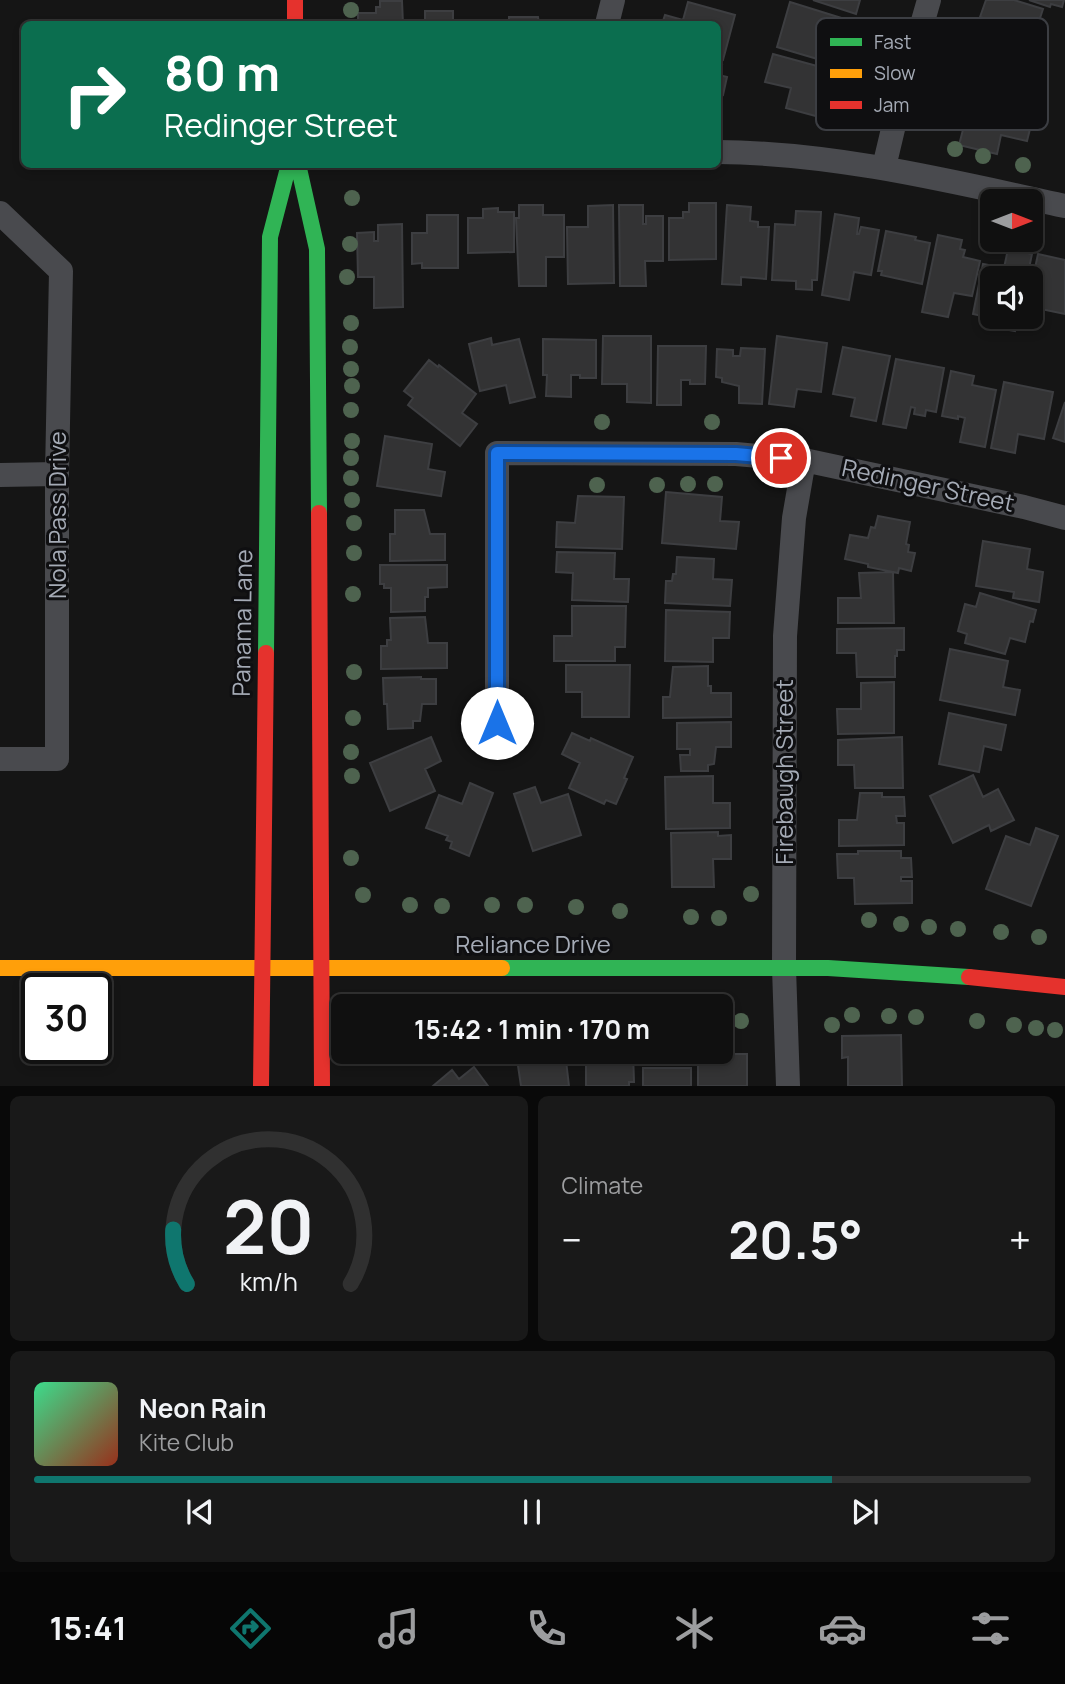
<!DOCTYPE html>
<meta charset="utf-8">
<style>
:root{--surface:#101010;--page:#191919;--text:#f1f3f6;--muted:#9c9d9f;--line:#303030;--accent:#0f766e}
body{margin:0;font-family:Manrope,sans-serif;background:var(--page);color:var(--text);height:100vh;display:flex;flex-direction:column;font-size:26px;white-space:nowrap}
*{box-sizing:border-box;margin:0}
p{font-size:23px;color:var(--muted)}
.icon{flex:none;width:38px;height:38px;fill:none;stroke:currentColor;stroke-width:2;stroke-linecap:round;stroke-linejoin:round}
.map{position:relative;height:1086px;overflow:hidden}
.panel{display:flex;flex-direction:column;gap:10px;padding:10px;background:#090909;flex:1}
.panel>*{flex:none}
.guide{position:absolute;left:21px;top:21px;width:700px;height:147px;border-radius:10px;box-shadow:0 4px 10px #0003,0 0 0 2px var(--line);background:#0b6e4f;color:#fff;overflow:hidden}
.needle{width:46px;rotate:90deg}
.buttons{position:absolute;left:980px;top:189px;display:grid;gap:14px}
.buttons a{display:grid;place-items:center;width:63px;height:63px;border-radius:10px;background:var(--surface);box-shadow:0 4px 10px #0003,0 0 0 2px var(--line);font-size:35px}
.speed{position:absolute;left:21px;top:973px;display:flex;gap:14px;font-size:35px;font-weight:700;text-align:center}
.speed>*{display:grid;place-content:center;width:91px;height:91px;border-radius:50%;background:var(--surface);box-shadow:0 4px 10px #0003,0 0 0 2px var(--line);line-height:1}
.speed .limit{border:4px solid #111;border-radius:10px;background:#fff;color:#111}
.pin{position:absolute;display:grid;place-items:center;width:60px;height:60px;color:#fff;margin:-30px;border:4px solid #fff;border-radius:50%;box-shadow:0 2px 7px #0007}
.me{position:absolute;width:77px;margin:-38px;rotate:0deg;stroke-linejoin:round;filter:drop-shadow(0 0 5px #0008)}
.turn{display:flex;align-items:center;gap:24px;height:147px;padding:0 28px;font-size:32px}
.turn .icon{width:91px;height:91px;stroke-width:2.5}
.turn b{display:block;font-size:49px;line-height:60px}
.big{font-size:52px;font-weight:700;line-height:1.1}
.panel .tile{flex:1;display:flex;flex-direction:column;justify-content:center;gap:10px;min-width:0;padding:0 24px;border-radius:10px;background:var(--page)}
.panel .dial{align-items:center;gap:0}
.dial svg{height:182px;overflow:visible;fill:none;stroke:var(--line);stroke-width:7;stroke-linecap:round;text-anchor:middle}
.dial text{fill:var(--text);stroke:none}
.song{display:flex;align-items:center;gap:21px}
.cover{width:84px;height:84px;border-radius:10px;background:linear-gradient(135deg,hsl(150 70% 55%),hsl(10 70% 35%))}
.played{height:7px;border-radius:4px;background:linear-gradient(90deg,var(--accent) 80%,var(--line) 80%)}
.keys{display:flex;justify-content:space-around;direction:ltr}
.heat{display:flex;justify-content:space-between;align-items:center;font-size:38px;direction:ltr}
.panel .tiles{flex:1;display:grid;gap:10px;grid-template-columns:1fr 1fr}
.tile:last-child{grid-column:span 2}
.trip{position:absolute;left:331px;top:994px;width:402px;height:70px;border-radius:10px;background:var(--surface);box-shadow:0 4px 10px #0003,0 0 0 2px var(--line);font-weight:700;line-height:70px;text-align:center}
.menu{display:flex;height:112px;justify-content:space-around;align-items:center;background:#060606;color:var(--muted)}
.menu .icon{width:49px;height:49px}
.menu .selected{color:var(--accent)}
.menu b{font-size:32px;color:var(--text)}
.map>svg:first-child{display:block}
.building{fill:#333334;stroke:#3d3e41;stroke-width:2}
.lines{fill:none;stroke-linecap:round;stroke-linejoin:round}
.street{stroke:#494a4e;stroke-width:24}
.fast{stroke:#30b455;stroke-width:16}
.slow{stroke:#ff9f0a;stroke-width:16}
.jam{stroke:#e5322d;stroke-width:16}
.tree{fill:#4e634f}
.route-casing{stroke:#114b97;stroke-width:18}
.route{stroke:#1a73e8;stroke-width:12}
.labels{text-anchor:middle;stroke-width:6;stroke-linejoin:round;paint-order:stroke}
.street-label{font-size:24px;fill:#a5abb6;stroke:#0f0f11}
.key{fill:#0f0f11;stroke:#3c3e43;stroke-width:2}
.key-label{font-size:19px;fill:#a5abb6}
</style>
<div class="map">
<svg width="1065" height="1086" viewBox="0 0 1065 1086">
<rect width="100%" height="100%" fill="#151515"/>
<path class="building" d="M813 0H860L856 14Z
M986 0H1014L1043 9 1028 55 991 43 998 23 980 17Z
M1029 0H1064L1062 7 1051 4 1050 7Z
M380 1H402L403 24H358V13H376V7H380Z
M688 2 735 15 723 60 718 58V24H662L665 15 683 20Z
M790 2 851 21 845 42 858 46 851 69 777 47Z
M425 11H453V24H425Z
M509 17H538L539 24H509Z
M773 54 850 75 844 99 835 97 833 104 827 102 823 118 786 108 791 88 765 82Z
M718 64 722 65 719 75 727 77 723 95 718 94Z
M957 93 1034 113 1027 141 1001 135 997 154 959 145 965 122 951 118Z
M689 203H716V259L669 260V218H683V212H689Z
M519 205H543V215H564V257H546V286H519L516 218H519Z
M613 205 614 283 568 284 567 227H588V206Z
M619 205H643V224H646V216H663V261H645L646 286H620Z
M727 205 751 207 750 221 758 222V227H769L766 279 741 277V285L722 284Z
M498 208V212H514V252L468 253V218H483V209Z
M796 211 821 212 817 280H812V290L796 289V281L772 280 775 224 795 225Z
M835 214 859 218 857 234H859L861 227 879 230 871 275 854 272 849 300 822 295Z
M427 215H458V268H422V263L412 264V233H427Z
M402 224 403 307 374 308V277H358L357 233 374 232V241H378V225Z
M886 231 916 237 915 240 930 243 922 284 881 275 882 271H878Z
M938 235 962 240 960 249 965 250 963 257 980 261 972 296 954 293 948 317 922 312Z
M1008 249 1032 254 1027 278H992V317H1018L1015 331 998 328 1000 320 973 314 983 264 1004 268Z
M1038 254 1065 260V314L1031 307V287Z
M603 336H651V403L627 402V384H602Z
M777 336 827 343 821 392 797 389 794 407 769 404Z
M491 338 492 345 519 339 535 397 510 403 506 385 480 391 469 344Z
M543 339 596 340V378H580V375H571V397L546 396 547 375H543Z
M658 346H706L705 384H690V380H681V405H657Z
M843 347 890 356 876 421 851 416 855 398 833 394Z
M741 348 765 349 762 404 739 403V386L722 382V378L716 377 717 349 733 350V356H740Z
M896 359 944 368 936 412 926 410 925 416 914 414 915 408 911 407 906 428 883 424Z
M429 360 438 367 439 365 476 394 462 413 477 424 460 446 408 405 413 398 404 391Z
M951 371 974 376 972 385 996 390 985 447 960 442 965 418 958 416V419L942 416Z
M1004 382 1053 392 1044 439 1018 434 1015 453 991 448Z
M1065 402V442L1053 438Z
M385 436 432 444 428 469 445 472 441 496 377 486Z
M666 492 722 497 720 521 739 522 736 549 662 543Z
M578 496 624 497 622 549 556 547 557 522 575 523Z
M395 510H424L430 534H445V560L390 561V534H395Z
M878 516 910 522 906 544 909 545 908 552 915 553 911 571 899 568 898 573 868 567V564L845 559 850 535 868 538 871 527 875 528Z
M983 541 1030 549 1027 569 1043 572 1039 602 1013 598 1014 592 976 586Z
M557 552 615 553 614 579H629L628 602 572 600 573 573 556 572Z
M677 557 714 559 713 579 732 580 730 606 665 603 666 581H672L673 574H676Z
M380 565H447V587L428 588V597H425V611L391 612V588H384V584H380Z
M893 572 894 623H838V598H861L859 573Z
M980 593 1036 610 1033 622 1030 621 1025 642 1010 638 1005 654 965 643 967 634 958 631 965 604 976 607Z
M572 606H626L625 647H615V661H554V636H572Z
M666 610 730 612 729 638H713V662L665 661Z
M425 617 428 643H447V668L381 669V646H387V640H391L390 618Z
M904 628V650H897V656H895V677H857L856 653H837V629Z
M950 649 1008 661 1003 687 1020 690 1015 715 940 700Z
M566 665H630L629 717H582V692H566Z
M708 666V686H711V693H731V717L663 718V697H670L673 667Z
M421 677V679H436V704H422L420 721H413V728L388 729 387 704H384L383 678Z
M894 682V733L838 734 837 709H861V683Z
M949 713 1006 725 1001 750 984 746 979 772 939 764Z
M731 722V747H716L714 764 708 765V771H681L680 755H690V749H677V723Z
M572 733 590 741 591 738 633 757 624 778 627 779 616 804 606 800 604 804 569 788 580 763 562 754Z
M431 737 441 761 425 769 435 791 390 811 370 763Z
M902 737 903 788H855L854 765H838V740Z
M973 775 983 797 998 789 1014 820 991 831 989 825 953 843 930 796Z
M713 776V803H730V828L666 829 665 777Z
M470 783 493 793 469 856 450 848 452 842 446 840 448 836 426 828 439 795 462 804Z
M535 787 541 803 568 794 581 835 533 851 514 794Z
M860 793H882V797H904L905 816H896L897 823H904V845L839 846V820H857Z
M1036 828 1058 836 1031 906 986 889 1006 836 1030 845Z
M718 832V836L731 835V859H713L714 887H672L671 833Z
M858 851H901V858H911L912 877H901V881H912V903L855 904 854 878H838L837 854H858Z
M901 1035 902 1086H848V1057L842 1058V1036Z
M565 1052 569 1086H521L517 1059Z
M586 1052H633L634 1082H629V1086H586Z
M698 1054H747V1086H698Z
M474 1067 488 1086H433L452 1070 459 1079Z
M643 1068H691V1086H643Z"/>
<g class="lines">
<path class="street" d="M607 24 613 0
M718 152C836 153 950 181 1065 206
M884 167 898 108 929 0
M0 213 61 271 57 474V759H0
M0 475 57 474
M497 723V453L736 454 804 460 1024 507 1065 518
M788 1086 784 968 785 636 794 518 804 460"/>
<path class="fast" d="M298 164 317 249 319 513
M266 653 270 237 289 164
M502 968H828L969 977"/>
<path class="slow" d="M0 968H502"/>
<path class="jam" d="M295 0V24
M319 513 322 1086
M969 977 1065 987
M261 1086 266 653"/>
</g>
<g class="tree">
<circle cx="351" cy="10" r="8"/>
<circle cx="955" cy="149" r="8"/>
<circle cx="983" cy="156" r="8"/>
<circle cx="1023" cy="165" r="8"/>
<circle cx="352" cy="198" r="8"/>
<circle cx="350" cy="244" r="8"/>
<circle cx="347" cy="277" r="8"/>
<circle cx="351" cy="323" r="8"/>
<circle cx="350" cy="347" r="8"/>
<circle cx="351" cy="369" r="8"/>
<circle cx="352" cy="386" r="8"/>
<circle cx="351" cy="410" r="8"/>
<circle cx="602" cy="422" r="8"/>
<circle cx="712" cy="422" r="8"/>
<circle cx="352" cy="441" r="8"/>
<circle cx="351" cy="458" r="8"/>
<circle cx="351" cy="478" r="8"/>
<circle cx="688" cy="484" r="8"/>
<circle cx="715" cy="484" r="8"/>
<circle cx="597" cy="485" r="8"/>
<circle cx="657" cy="485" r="8"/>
<circle cx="352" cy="500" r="8"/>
<circle cx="354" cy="523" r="8"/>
<circle cx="354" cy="553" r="8"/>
<circle cx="353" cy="594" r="8"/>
<circle cx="354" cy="672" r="8"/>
<circle cx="353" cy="718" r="8"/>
<circle cx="351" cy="752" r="8"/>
<circle cx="352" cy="776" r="8"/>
<circle cx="351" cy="858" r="8"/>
<circle cx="751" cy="894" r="8"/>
<circle cx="363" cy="895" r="8"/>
<circle cx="410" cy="905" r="8"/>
<circle cx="492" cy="905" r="8"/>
<circle cx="525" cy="905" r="8"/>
<circle cx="442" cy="906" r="8"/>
<circle cx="576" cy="907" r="8"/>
<circle cx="620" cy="911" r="8"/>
<circle cx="691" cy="917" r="8"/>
<circle cx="719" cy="918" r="8"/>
<circle cx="869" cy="920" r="8"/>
<circle cx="901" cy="924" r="8"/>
<circle cx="929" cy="927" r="8"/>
<circle cx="958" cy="929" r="8"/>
<circle cx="1001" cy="932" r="8"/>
<circle cx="1039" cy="937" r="8"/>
<circle cx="852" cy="1015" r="8"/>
<circle cx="889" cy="1016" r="8"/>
<circle cx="916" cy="1017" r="8"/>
<circle cx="741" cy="1021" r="8"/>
<circle cx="977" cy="1021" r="8"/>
<circle cx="832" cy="1025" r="8"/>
<circle cx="1014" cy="1025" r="8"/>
<circle cx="1036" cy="1028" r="8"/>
<circle cx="1055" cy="1030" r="8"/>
</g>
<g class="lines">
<defs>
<path id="route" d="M497 723V453L736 454 781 458"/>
</defs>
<use href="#route" class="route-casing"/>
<use href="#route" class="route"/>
</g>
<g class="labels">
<g class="street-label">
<text transform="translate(928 486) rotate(12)" y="8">Redinger Street</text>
<text transform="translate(58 515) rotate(-90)" y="8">Nola Pass Drive</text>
<text transform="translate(243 623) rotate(-89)" y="8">Panama Lane</text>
<text transform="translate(785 772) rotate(-90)" y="8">Firebaugh Street</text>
<text x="533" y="953">Reliance Drive</text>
</g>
</g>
<rect x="816" y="18" width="232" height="112" rx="10" class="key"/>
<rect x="830" y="38" width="32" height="8" fill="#30b455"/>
<rect x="830" y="69" width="32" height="9" fill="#ff9f0a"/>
<rect x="830" y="101" width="32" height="8" fill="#e5322d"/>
<g class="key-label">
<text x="874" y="49">Fast</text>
<text x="874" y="80">Slow</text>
<text x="874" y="112">Jam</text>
</g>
</svg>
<div class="buttons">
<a><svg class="needle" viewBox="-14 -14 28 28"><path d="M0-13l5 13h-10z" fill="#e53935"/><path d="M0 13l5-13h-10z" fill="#9c9d9f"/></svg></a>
<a><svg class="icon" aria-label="sound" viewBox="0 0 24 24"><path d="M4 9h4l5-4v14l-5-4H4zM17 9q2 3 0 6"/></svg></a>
</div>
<div class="speed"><div class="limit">30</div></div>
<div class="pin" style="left:781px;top:458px;background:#d93025"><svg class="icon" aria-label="arrive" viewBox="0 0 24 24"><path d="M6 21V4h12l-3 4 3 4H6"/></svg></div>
<svg class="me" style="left:497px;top:723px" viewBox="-20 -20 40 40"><circle r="19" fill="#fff"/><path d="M0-13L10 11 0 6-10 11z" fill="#1a73e8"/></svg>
<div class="trip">15:42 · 1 min · 170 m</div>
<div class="guide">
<div class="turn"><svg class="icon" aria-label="right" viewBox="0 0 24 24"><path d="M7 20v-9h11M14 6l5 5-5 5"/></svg><div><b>80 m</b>Redinger Street</div></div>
</div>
</div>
<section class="panel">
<div class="tiles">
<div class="tile dial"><svg viewBox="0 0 100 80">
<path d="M14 69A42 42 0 1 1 86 69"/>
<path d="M14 69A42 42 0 0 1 8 45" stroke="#0f766e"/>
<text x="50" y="56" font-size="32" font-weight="700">20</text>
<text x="50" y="72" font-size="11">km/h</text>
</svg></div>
<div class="tile"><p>Climate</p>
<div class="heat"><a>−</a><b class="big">20.5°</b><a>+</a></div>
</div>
<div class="tile">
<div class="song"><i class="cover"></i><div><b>Neon Rain</b><p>Kite Club</p></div></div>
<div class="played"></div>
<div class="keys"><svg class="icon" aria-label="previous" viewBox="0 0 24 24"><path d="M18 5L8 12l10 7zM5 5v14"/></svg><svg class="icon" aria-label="pause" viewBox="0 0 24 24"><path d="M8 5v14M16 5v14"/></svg><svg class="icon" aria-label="next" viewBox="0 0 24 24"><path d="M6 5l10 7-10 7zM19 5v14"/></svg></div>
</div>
</div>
</section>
<nav class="menu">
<b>15:41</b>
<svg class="icon selected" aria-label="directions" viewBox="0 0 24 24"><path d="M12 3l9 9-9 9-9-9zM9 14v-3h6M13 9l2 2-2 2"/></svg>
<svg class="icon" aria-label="music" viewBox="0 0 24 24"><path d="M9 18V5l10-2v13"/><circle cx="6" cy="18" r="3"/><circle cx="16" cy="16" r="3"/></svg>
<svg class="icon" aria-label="phone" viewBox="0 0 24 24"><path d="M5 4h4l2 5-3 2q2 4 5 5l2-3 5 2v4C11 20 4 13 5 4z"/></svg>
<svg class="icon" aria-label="climate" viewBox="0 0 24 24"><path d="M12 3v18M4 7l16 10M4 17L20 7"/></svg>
<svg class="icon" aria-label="car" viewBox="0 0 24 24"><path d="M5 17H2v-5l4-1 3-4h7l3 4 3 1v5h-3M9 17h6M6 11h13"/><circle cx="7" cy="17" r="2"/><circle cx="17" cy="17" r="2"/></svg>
<svg class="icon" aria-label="filters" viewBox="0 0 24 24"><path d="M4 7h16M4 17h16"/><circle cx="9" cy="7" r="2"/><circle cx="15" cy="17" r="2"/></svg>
</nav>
